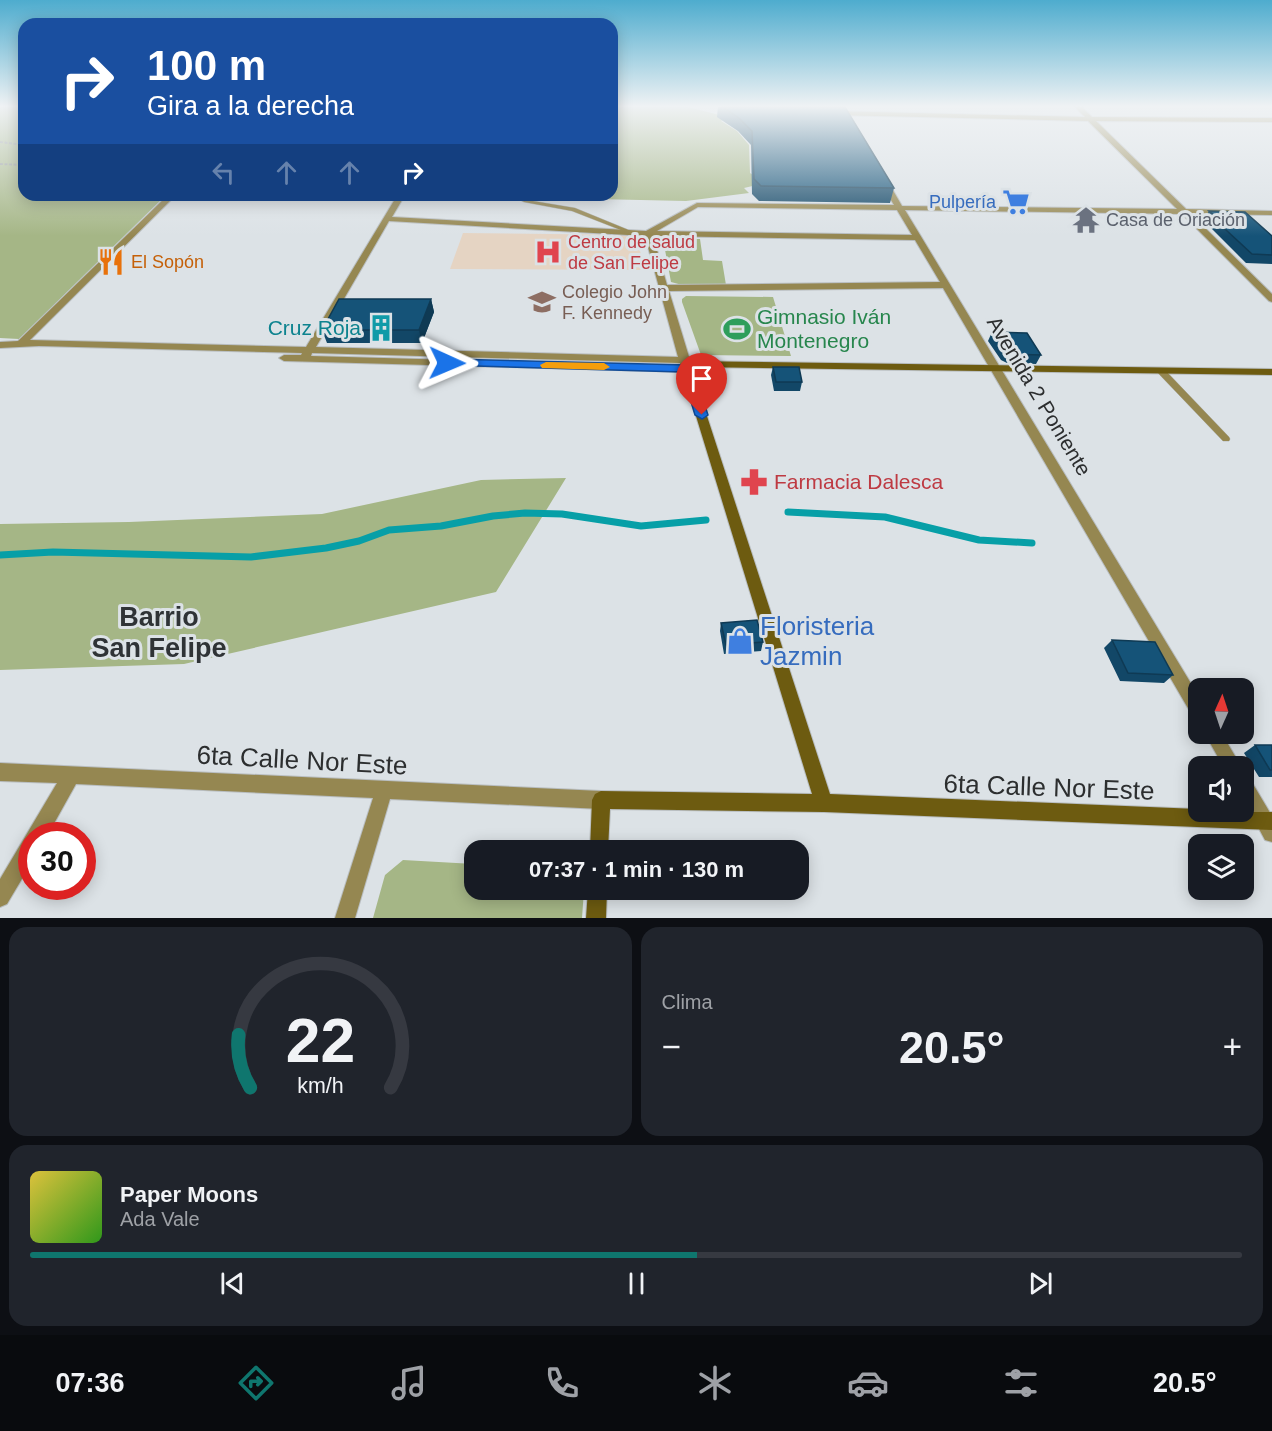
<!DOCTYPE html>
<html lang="es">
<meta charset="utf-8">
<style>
:root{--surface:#171b24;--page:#20242c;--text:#f1f3f6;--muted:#9ea1a6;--line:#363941;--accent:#0f766e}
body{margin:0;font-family:Arial,sans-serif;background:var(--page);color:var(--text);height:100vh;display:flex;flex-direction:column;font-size:22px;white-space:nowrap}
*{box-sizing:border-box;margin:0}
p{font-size:20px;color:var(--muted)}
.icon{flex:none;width:33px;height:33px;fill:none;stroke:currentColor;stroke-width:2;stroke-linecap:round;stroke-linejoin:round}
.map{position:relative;height:918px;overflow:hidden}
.sheet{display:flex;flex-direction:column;gap:9px;padding:9px;background:#0d0f14;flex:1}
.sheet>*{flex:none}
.top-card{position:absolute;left:18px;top:18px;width:600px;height:183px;border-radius:18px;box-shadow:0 3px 15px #0003;background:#1a4fa0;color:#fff;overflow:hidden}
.needle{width:39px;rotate:3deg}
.controls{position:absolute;left:1188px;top:678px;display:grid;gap:12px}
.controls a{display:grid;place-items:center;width:66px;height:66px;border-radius:12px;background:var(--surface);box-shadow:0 3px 15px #0003;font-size:30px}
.speed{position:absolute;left:18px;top:822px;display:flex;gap:12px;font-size:30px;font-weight:700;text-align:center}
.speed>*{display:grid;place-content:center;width:78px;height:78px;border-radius:50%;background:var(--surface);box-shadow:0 3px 15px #0003;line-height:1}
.speed .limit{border:9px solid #d22;background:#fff;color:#111}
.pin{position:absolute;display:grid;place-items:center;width:51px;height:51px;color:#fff;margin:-62px -26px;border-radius:50% 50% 50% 0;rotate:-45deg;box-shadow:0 0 6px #0007}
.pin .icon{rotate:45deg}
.me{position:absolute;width:66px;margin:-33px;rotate:91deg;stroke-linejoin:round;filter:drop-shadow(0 0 4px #0008)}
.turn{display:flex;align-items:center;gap:21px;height:126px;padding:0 30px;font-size:27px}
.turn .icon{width:78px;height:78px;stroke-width:2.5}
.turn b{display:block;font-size:42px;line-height:51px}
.lanes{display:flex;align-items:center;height:57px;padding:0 30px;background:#0003;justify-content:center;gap:30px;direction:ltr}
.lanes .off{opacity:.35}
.big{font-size:45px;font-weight:800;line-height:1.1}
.sheet .widget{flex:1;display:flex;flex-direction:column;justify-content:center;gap:9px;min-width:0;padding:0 21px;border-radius:18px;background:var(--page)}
.sheet .dial{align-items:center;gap:0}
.dial svg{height:156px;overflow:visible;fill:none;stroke:var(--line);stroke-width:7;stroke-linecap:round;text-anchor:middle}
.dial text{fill:var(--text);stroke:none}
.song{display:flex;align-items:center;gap:18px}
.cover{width:72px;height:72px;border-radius:9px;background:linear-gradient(135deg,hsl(50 70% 55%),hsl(110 70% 35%))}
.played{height:6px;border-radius:3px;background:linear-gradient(90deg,var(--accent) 55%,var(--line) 55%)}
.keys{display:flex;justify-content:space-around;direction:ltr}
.heat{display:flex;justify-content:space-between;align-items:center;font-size:33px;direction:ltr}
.sheet .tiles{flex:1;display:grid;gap:9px;grid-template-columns:1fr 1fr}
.widget:last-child{grid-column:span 2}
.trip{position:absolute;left:464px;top:840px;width:345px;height:60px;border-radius:18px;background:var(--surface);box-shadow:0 3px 15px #0003;font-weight:800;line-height:60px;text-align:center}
.menu{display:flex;height:96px;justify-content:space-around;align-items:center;background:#090b0e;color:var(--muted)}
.menu .icon{width:42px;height:42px}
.menu .current{color:var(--accent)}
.menu b{font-size:27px;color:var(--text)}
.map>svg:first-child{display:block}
.medical{fill:#e5d4c3}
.green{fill:#a5b686}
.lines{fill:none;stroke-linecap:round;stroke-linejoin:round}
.stream{stroke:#079fa7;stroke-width:7}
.lane-casing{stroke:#b9bec1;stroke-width:1}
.street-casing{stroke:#b9bec1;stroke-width:2}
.secondary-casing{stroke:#b9bec1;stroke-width:2}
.path{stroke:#919698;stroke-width:2;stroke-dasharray:3 1.5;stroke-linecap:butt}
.lane{fill:#958751;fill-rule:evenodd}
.street{fill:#958751;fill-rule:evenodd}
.secondary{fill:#6d5b10;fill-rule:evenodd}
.wall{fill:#124767}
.shaded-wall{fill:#0f3a54}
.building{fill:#155378;stroke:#0f3a54;stroke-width:1.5}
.route{fill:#1a73e8;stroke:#114b97;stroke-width:1.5}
.slow{fill:#f59e0b}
.labels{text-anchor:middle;stroke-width:6;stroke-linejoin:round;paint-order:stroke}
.far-shop-label{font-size:18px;fill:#366cbe;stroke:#dce2e6;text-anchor:end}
.far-worship-label{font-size:18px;fill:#5b616d;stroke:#dce2e6;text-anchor:start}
.far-health-label{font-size:18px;fill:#be3a42;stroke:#dce2e6;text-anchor:start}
.far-food-label{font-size:18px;fill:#c56008;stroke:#dce2e6;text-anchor:start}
.far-education-label{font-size:18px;fill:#785e54;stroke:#dce2e6;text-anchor:start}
.leisure-label{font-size:21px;fill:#27864d;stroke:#dce2e6;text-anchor:start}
.culture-label{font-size:21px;fill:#0d838f;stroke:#dce2e6;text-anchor:end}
.street-label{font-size:21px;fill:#2c2e2f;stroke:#dce2e6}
.health-label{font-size:21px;fill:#be3a42;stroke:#dce2e6;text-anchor:start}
.near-shop-label{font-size:26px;fill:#366cbe;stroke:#dce2e6;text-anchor:start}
.near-street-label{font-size:26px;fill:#2c2e2f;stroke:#dce2e6}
.near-neighbourhood-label{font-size:27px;font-weight:bold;fill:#2f3336;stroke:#dce2e6}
</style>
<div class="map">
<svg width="1272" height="918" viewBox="0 0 1272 918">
<rect width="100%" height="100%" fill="#dce2e6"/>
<path class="medical" d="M463 233 634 235 647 270 450 269Z"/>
<path class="green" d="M0 107H24V195H166L19 339 0 338Z
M612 107H688L727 117 721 121 737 131 749 145 750 173 765 183 744 188 749 193 686 201 550 198 543 195H612Z
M663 239H700L703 260 722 261 726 285 686 286 671 282Z
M686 296 773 297 791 356 701 355 682 302V299Z
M566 478 496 592 184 664 0 670V524L129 522 322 514 481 480Z
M403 860 474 864V890H584L582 918H373L385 875Z"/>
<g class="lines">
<path class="stream" d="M788 512 885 517 979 540 1032 543
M0 555 53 552 251 557 326 548 359 541 389 530 441 526 493 516 525 513 562 514 641 526 706 520"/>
<defs>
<path id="lane" d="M510 195H518L527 200 575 208 636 233 631 234 572 211 524 202Z
M1158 369H1164L1229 437 1230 439 1229 441H1223L1158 373 1157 371Z"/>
<path id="street" d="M1075 107H1082L1092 117 1272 118V122L1096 121 1186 209 1272 211V215L1191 214 1272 294V302L1269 301 1182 214 905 210 1198 695V717L1192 715 943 288 669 291 690 360 689 366 692 369 687 372 284 361 279 358 284 355H301L302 353 39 346 0 348V342L18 341 168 195H405L392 217 646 231 697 203 894 205 880 182 884 180H887L902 206 1177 209 1088 121 832 115 829 113 832 111 1085 117ZM173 198 395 199 306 347 30 340ZM698 207 897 210 912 235 657 231ZM389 221 645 236 678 357 316 347ZM653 236 915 240 940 282 667 285ZM312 353 680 363 681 366 311 356Z
M1205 734H1222L1241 766H1223Z
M0 763 601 791 607 794 610 800 607 806 601 809 390 799 355 918H335L373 798 76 784 47 836H32V862L7 904 0 907V879L57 783 0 781Z
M1244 776 1250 779 1272 816V842L1265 840 1244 801Z"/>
<path id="secondary" d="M685 361 1272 369V375L691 367 830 794 1198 809V812H1272V830L824 812 610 809 608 850H590L592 800 595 794 601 791 812 794 680 364Z
M588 890H607L606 918H586Z"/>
</defs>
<use href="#lane" class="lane-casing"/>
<use href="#street" class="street-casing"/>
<use href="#secondary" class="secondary-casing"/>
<path class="path" d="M0 142 24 145
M0 164 24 165"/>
<use href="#lane" class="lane"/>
<use href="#street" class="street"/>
<use href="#secondary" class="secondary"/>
</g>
<path class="wall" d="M718 107H845L894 188 890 203 759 201 752 194 751 145 738 131 717 117Z
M1209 211 1272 236V264L1246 263 1207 224 1208 222 1204 219Z
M431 299 434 312 422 343H327L322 330Z
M992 332 1041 355 1036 364 1007 363 1001 360 988 341Z
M773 367 802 382 800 391H774L771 375Z
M721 623 763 642 761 651 724 654 720 631Z
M1112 640 1173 675 1164 683 1120 681 1104 648Z
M1255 745H1272V777H1259L1244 753Z"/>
<path class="shaded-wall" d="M431 299 434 312 422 343 419 330Z"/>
<path class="building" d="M723 107H845L894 188 761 186 754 179 752 131 739 118Z
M1209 211 1245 212 1272 236V255L1252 254 1211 216H1215Z
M339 299H431L419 330H322Z
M992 332 1027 333 1041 355 1011 354 1005 351Z
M773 367H799L802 382H776Z
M757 620 763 642 726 645 721 623Z
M1112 640 1155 642 1173 675 1128 673Z
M1255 745H1272V770H1270Z"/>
<linearGradient id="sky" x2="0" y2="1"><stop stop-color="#4eacce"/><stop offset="0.45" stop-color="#eff2f4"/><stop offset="1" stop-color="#eff2f4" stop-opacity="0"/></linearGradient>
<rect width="1272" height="236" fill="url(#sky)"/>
<path class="route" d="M447 359 687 365 693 369 708 415 702 419 695 415 682 372 443 365V360Z"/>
<path class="slow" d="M546 362 604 363 610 367 604 370 542 368 540 365Z"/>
<defs>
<symbol id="supermarket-bare" viewBox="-9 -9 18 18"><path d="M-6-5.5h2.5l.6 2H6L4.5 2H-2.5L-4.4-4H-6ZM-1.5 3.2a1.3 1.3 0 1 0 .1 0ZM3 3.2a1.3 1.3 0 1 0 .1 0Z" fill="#3f7fe0" stroke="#dce2e6" stroke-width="2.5" paint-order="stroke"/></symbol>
<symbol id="temple-bare" viewBox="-9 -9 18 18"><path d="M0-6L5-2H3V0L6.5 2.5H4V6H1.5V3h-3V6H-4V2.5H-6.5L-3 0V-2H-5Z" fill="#6b7280" stroke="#dce2e6" stroke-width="2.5" paint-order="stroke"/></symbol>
<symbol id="hospital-bare" viewBox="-9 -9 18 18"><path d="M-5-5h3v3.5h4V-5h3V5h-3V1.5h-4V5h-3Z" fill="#e0444e" stroke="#dce2e6" stroke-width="2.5" paint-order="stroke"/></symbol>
<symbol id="restaurant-bare" viewBox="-9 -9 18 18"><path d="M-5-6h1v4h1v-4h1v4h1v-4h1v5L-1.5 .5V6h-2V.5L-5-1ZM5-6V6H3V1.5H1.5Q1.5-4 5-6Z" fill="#e8710a" stroke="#dce2e6" stroke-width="2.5" paint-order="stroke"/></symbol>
<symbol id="school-bare" viewBox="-9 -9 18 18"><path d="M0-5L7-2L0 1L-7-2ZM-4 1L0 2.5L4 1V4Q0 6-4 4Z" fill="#8d6e63" stroke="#dce2e6" stroke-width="2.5" paint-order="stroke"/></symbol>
<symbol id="building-bare" viewBox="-9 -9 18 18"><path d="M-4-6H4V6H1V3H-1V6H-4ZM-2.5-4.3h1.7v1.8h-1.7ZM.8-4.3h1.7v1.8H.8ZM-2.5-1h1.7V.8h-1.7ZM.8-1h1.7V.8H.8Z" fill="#0f9aa8" stroke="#dce2e6" stroke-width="2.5" paint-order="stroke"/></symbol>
<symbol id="stadium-bare" viewBox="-9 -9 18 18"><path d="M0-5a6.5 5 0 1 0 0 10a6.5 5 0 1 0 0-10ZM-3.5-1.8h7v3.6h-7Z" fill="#2e9e5b" stroke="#dce2e6" stroke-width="2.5" paint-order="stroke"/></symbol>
<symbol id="pharmacy-bare" viewBox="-9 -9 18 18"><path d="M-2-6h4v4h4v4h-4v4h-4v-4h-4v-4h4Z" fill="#e0444e" stroke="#dce2e6" stroke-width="2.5" paint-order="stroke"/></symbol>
<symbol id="shop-bare" viewBox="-9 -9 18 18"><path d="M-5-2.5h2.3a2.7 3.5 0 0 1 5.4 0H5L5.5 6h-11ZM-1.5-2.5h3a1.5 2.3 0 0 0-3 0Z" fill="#3f7fe0" stroke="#dce2e6" stroke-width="2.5" paint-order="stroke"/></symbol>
</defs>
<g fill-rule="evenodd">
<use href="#supermarket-bare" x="997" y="183" width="38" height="38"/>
<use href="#temple-bare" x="1067" y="201" width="38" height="38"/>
<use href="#hospital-bare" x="529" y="233" width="38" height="38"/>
<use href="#restaurant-bare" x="92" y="243" width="38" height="38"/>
<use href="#school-bare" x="523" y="283" width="38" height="38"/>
<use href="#building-bare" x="362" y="309" width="38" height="38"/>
<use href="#stadium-bare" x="718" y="310" width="38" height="38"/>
<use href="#pharmacy-bare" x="735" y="463" width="38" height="38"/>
<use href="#shop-bare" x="721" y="622" width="38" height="38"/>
</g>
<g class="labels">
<g class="far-shop-label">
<text x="996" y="208">Pulpería</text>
</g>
<g class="far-worship-label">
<text x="1106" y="226">Casa de Oriación</text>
</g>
<g class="far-health-label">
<text x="568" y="248">Centro de salud<tspan x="568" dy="21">de San Felipe</tspan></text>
</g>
<g class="far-food-label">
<text x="131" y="268">El Sopón</text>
</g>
<g class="far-education-label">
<text x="562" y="298">Colegio John<tspan x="562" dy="21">F. Kennedy</tspan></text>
</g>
<g class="leisure-label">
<text x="757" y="324">Gimnasio Iván<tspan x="757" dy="24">Montenegro</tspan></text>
</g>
<g class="culture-label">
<text x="361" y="335">Cruz Roja</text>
</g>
<g class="street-label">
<text transform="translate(1039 396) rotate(59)" y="7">Avenida 2 Poniente</text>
</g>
<g class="health-label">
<text x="774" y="489">Farmacia Dalesca</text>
</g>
<g class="near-shop-label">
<text x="760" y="635">Floristeria<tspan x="760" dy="30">Jazmin</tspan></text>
</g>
<g class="near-street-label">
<text transform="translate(302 760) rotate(3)" y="9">6ta Calle Nor Este</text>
<text transform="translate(1049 787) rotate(2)" y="9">6ta Calle Nor Este</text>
</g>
<g class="near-neighbourhood-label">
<text x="159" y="626">Barrio<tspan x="159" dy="31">San Felipe</tspan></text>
</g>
</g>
</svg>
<div class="controls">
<a><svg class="needle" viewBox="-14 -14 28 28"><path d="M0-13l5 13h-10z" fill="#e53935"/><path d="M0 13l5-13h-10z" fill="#9ea1a6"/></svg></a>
<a><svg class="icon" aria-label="sound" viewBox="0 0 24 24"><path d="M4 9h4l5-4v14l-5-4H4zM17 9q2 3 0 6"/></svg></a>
<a><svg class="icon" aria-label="layers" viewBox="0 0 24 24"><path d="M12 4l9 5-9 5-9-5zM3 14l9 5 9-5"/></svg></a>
</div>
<div class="speed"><div class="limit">30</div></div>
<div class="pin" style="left:702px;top:415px;background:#d93025"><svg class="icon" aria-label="arrive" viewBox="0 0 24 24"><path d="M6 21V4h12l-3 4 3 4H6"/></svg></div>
<svg class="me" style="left:447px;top:363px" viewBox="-20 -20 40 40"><path d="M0-17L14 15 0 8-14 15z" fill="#1a73e8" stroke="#fff" stroke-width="4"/></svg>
<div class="trip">07:37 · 1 min · 130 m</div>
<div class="top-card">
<div class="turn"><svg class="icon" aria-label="right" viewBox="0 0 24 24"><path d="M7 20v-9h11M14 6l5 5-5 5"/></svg><div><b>100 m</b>Gira a la derecha</div></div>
<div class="lanes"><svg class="icon off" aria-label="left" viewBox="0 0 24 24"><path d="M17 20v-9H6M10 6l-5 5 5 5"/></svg><svg class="icon off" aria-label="ahead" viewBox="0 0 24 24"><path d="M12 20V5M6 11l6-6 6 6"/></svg><svg class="icon off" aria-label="ahead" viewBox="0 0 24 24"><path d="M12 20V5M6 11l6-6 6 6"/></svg><svg class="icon" aria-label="right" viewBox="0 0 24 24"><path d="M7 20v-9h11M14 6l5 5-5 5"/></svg></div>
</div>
</div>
<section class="sheet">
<div class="tiles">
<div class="widget dial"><svg viewBox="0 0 100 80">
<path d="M14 69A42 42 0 1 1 86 69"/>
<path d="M14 69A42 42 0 0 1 8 42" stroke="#0f766e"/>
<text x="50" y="56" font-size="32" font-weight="700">22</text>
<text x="50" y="72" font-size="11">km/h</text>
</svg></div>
<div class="widget"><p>Clima</p>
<div class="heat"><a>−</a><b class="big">20.5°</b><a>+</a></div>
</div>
<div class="widget">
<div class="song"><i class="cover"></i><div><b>Paper Moons</b><p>Ada Vale</p></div></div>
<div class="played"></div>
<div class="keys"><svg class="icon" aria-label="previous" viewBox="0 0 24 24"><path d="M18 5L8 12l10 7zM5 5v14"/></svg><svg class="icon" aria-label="pause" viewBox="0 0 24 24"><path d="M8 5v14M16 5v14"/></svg><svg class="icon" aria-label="next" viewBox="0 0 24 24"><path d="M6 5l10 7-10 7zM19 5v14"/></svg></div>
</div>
</div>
</section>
<nav class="menu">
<b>07:36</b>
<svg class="icon current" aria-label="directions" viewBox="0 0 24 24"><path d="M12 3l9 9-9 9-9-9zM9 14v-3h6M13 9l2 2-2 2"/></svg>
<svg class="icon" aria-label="music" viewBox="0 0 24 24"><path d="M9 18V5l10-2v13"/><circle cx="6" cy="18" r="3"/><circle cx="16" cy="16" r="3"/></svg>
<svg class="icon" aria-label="phone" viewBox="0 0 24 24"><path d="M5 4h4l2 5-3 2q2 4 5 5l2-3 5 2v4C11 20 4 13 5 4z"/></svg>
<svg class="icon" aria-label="climate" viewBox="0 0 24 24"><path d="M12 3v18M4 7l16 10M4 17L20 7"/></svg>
<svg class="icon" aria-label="car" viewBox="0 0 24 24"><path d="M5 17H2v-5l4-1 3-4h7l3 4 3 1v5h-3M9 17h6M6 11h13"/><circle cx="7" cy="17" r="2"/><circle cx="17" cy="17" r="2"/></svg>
<svg class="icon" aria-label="filters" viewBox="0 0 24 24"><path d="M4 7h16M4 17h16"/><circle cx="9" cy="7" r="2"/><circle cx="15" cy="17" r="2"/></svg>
<b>20.5°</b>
</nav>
